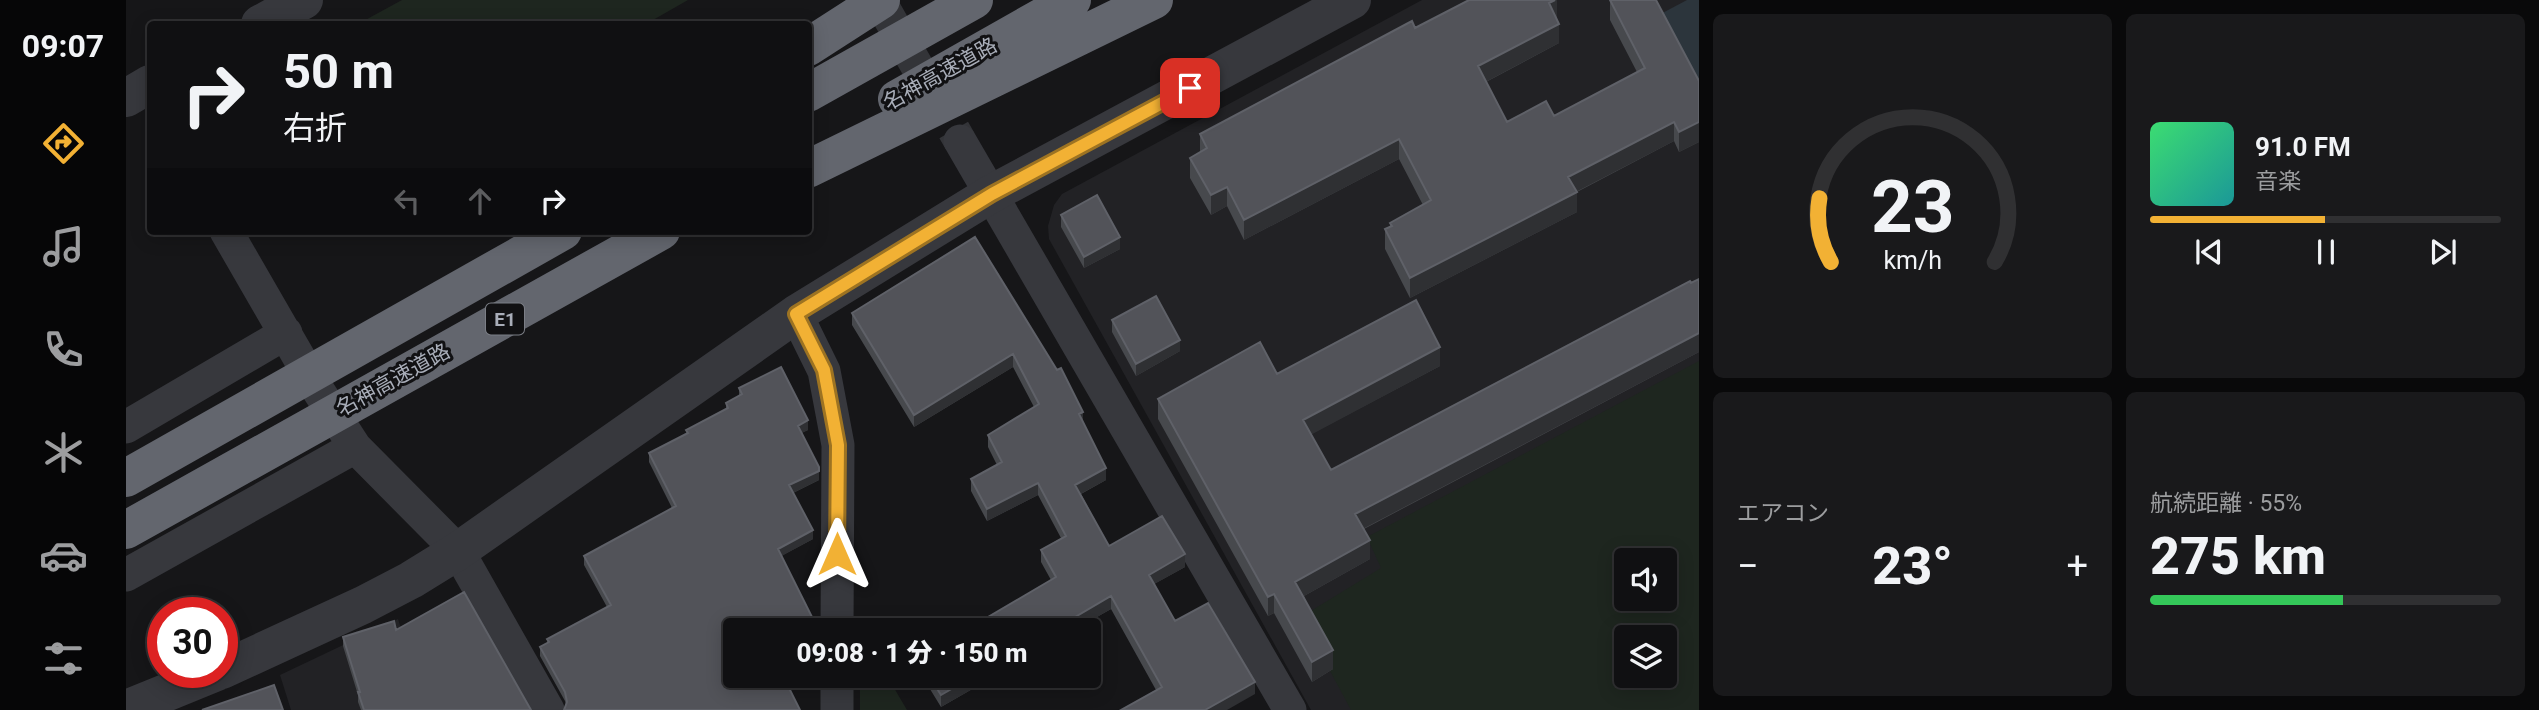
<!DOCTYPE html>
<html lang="ja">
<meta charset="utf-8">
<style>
:root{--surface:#101012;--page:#19191b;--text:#f1f3f6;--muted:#9c9d9f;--line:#303032;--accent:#f2b134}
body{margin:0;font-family:Roboto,"Noto Sans JP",sans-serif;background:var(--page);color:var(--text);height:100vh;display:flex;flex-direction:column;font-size:26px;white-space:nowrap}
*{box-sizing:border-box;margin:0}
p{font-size:23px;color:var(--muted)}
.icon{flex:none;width:38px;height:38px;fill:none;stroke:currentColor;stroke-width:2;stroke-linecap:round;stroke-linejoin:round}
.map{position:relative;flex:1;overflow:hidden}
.details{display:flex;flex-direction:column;gap:14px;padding:14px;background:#09090a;width:840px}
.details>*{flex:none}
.hud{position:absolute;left:21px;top:21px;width:665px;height:214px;border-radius:7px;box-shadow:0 4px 18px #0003,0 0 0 2px var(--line);background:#101012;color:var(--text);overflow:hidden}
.tools{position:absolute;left:1488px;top:548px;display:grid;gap:14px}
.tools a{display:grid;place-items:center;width:63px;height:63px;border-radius:7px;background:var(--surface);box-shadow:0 4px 18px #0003,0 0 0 2px var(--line);font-size:35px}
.speed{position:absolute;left:21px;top:597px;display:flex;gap:14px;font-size:35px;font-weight:700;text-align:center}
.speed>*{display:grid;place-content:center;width:91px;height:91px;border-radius:50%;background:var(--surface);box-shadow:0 4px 18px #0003,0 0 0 2px var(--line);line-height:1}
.speed .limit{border:10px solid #d22;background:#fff;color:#111}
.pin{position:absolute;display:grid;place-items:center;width:60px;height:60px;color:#fff;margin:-30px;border-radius:14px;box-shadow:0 4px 10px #0006}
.me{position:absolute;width:77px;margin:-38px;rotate:0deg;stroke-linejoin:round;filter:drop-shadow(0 0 5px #0008)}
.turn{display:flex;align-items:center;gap:24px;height:147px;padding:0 21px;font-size:32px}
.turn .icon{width:91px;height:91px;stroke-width:2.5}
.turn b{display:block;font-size:49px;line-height:60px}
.lanes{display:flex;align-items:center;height:66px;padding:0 21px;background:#0003;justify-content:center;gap:35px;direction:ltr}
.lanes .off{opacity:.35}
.big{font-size:52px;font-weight:800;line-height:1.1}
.details .card{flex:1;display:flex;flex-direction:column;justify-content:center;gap:10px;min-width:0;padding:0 24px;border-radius:10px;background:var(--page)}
.details .dial{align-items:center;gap:0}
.dial svg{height:182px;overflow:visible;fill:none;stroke:var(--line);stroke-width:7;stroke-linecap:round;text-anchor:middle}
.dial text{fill:var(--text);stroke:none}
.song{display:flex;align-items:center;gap:21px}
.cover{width:84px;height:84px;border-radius:10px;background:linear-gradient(135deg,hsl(140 70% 55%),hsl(180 70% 35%))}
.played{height:7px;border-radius:4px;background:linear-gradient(90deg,var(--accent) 50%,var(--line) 50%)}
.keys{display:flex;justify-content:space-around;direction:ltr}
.heat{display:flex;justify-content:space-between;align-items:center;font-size:38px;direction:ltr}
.charge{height:10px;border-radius:5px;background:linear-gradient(90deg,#34c759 55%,var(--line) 0)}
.details .tiles{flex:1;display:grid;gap:14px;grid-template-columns:repeat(2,1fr)}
.trip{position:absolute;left:597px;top:618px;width:378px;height:70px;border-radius:7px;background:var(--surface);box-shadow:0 4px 18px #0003,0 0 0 2px var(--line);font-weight:800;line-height:70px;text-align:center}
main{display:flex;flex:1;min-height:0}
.dock{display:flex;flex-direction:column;width:126px;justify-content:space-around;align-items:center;background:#060607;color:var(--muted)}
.dock .icon{width:49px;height:49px}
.dock .selected{color:var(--accent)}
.dock b{font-size:32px;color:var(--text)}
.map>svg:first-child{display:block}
.built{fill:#222225;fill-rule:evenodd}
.green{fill:#1e261f;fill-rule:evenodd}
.water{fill:#2c353c}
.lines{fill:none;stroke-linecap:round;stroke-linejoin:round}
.minor-tunnel{stroke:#333438;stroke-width:33;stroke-dasharray:33 17;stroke-linecap:butt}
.minor{stroke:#37383d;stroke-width:33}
.tertiary{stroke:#37383d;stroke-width:38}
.motorway{stroke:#63666e;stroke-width:38}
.wall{fill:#47494d}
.shaded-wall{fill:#2f3033}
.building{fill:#525359;stroke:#5f6168;stroke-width:2}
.route-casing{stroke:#9d7322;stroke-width:18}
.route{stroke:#f2b134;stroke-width:12}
.labels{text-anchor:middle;stroke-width:6;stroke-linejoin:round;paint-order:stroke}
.shield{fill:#111113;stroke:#7b7e86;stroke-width:2}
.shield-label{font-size:19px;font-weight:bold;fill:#a8adb8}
.street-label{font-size:21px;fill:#a8adb8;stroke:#111113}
</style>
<main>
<nav class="dock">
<b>09:07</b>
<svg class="icon selected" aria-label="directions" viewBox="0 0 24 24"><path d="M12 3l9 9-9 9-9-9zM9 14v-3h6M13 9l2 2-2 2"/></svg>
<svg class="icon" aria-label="music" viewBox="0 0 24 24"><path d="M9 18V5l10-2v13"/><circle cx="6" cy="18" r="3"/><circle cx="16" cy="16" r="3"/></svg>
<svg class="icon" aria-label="phone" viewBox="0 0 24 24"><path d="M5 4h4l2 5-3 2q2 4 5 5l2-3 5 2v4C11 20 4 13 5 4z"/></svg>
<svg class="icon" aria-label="climate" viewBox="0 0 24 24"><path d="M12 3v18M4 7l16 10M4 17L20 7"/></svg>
<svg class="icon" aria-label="car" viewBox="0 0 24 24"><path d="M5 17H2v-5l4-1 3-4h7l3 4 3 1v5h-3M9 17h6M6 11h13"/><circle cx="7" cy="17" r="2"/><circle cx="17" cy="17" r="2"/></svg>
<svg class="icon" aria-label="filters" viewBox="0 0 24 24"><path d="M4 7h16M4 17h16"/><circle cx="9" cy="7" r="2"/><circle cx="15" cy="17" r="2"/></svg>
</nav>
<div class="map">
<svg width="1573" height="710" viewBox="0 0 1573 710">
<rect width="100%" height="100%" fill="#161618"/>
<path class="built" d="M1296 0H1573V710H1185L923 239 922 226 928 205 936 194ZM1500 560H1538V598H1500ZM1500 637H1538V676H1500Z
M272 619 301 710H165L154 675Z"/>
<path class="green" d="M276 0H562L520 24H232Z
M1573 361V710H1225L1175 617 1255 568 1241 537ZM1500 560H1538V598H1500ZM1500 637H1538V676H1500Z
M734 676H761L781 710H734Z"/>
<path class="water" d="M1561 0H1573V101L1529 17Z"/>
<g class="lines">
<path class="minor-tunnel" d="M753 0 834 141"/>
<path class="minor" d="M834 141 1164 710
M100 231 190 387 229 447 332 551 422 710
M670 314 698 371 712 445 711 630
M0 427 160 333
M0 575 229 447
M711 710V676"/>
<path class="tertiary" d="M134 24 178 0
M0 98 24 84
M96 670 237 605 285 580 332 551 670 314 865 194 1226 0
M0 709 91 672"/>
<path class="motorway" d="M682 47 755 0
M682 93 848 0
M771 99 946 0
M682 169 1028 0
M0 478 437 231
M0 530 535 231"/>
</g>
<path class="wall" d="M1431 0V18L1433 43 1360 82 1381 122 1428 116 1511 72 1484 20V0L1573 81V142L1553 152 1548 141 1451 192V212L1284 298 1259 249V229L1264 227V223L1297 205 1273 159 1118 240 1101 206 1085 215 1064 178V158L1074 153V134L1289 28Z
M935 215 994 249 958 268 935 227Z
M849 237 957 423 980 480 955 494 983 546 1059 567 1028 584 1049 621 1129 694 1030 690 985 609 948 630H840L925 580 915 562V550L935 538 912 495 861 521 845 491V479L871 465 862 447V435L908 407 887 367 788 427 726 325V313Z
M1573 279V352L1238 529 1244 559 1178 596 1207 669 1186 682 1148 613 1142 616 1032 419V399L1151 374 1314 366 1185 434 1205 470Z
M986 320 1054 351 1010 376 986 332Z
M613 388 682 430 675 433 693 467V480L667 493 687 539 655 556 690 630H609L674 676V682L663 688 440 705 439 701 414 656V647L421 643V639L481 607 458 565V556L546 508 523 462V453L560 434V430L600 409V403L613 396Z
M270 630 405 710H235L232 702V695L217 646V637Z
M796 676H869L815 707Z"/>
<path class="shaded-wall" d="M1429 0H1431V19L1423 3Z
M1433 24V43L1352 86V66Z
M1548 122V141L1442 196V177Z
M1573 122V142L1553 152V132Z
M1273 139V159L1118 240V220Z
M1101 187V206L1085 215V195Z
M1451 192V212L1284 298V278Z
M125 231H134L125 236Z
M994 237V249L958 268V257Z
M1573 333V352L1229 533V514Z
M1054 340V351L1010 376V364Z
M1314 347V366L1177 439V420Z
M887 354V367L788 427V415Z
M957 412V424L953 414Z
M682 420V430L672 435V426Z
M980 468V480L949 497V485Z
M693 471V480L663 495V485Z
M912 483V495L861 521V509Z
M687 530V539L652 558V549Z
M1244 540V559L1169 601V582Z
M1059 554V567L1023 587V575Z
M1148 594V613L1142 616V597Z
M985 596V609L948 630H927Z
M1207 650V669L1186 682V662Z
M668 676H674V682L659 690V680Z
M848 676H869L815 707V695Z
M1129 682V694L1101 710H1079Z"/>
<path class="building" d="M1343 0H1429L1423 3 1433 24 1352 66 1381 122 1420 101 1428 116 1519 68 1484 0H1530L1573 81V122L1553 132 1548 122 1442 177 1451 192 1284 278 1259 229 1266 226 1264 223 1305 200 1273 139 1118 220 1101 187 1085 195 1064 158 1081 148 1074 134 1286 21 1289 28Z
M971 195 994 237 958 257 935 215Z
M849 237 931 370 935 368 957 412 953 414 980 468 949 485 983 546 1036 516 1059 554 1023 575 1049 621 1082 603 1129 682 1079 710H995L1036 687 985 596 927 630H840L930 577 915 550 940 536 912 483 861 509 845 479 876 462 862 435 913 404 887 354 788 415 726 313Z
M1573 279V333L1229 514 1244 540 1169 582 1207 650 1186 662 1148 594 1142 597 1032 399 1134 342 1151 374 1290 300 1314 347 1177 420 1205 470 1564 281 1565 283Z
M1030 296 1054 340 1010 364 986 320Z
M655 367 682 420 672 426 693 467V471L663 485 687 530 652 549 690 625 686 627 687 630H609V676H668L659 680 674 710H438L441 702 439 692 414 647 423 642 421 639 485 605 458 556 550 506 523 453 562 433 560 430 602 408 600 403 616 394 613 388Z
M338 592 405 710H238L232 692H234L217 637 268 621 270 630Z
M803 676H848L815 695Z
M148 685 157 710H76Z"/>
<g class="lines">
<defs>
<path id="route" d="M711 554 712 445 698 370 670 314 866 194 1064 88"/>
</defs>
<use href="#route" class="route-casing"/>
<use href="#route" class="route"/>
</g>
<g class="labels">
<rect class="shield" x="360" y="303.5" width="38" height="31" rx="5"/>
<g class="shield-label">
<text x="379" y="326">E1</text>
</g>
<g class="street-label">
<text transform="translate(814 74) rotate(-29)" y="7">名神高速道路</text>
<text transform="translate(267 380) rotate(-29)" y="7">名神高速道路</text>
</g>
</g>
</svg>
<div class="tools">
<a><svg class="icon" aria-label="sound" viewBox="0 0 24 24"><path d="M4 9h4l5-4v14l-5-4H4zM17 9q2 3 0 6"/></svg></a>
<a><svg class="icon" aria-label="layers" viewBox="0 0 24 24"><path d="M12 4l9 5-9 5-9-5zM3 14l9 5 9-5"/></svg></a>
</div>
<div class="speed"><div class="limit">30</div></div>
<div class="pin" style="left:1064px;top:88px;background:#d93025"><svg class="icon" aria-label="arrive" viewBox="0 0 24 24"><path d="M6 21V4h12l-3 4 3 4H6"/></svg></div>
<svg class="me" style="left:711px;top:554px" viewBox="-20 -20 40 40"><path d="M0-17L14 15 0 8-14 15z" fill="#f2b134" stroke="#fff" stroke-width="4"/></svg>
<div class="trip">09:08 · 1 分 · 150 m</div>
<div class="hud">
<div class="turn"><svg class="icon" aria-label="right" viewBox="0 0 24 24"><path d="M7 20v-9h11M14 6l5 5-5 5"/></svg><div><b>50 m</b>右折</div></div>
<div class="lanes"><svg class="icon off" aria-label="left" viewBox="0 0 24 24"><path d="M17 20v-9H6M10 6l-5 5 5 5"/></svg><svg class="icon off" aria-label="ahead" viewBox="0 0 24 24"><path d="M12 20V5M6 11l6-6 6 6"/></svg><svg class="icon" aria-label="right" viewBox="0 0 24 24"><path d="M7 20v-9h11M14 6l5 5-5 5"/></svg></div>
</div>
</div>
<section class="details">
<div class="tiles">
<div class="card dial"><svg viewBox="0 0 100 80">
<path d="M14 69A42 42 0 1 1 86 69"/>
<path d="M14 69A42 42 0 0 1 9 41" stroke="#f2b134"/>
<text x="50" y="56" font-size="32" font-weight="700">23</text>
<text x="50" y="72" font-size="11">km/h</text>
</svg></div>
<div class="card">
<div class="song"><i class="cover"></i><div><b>91.0 FM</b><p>音楽</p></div></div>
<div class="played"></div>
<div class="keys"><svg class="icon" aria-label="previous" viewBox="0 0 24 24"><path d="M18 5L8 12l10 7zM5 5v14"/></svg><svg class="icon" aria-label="pause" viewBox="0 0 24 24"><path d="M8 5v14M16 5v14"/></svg><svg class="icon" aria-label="next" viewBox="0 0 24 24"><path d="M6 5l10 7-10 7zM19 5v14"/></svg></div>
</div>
<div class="card"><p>エアコン</p>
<div class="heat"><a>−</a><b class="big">23°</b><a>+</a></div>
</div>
<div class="card"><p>航続距離 · 55%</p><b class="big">275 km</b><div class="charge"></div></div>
</div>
</section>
</main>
